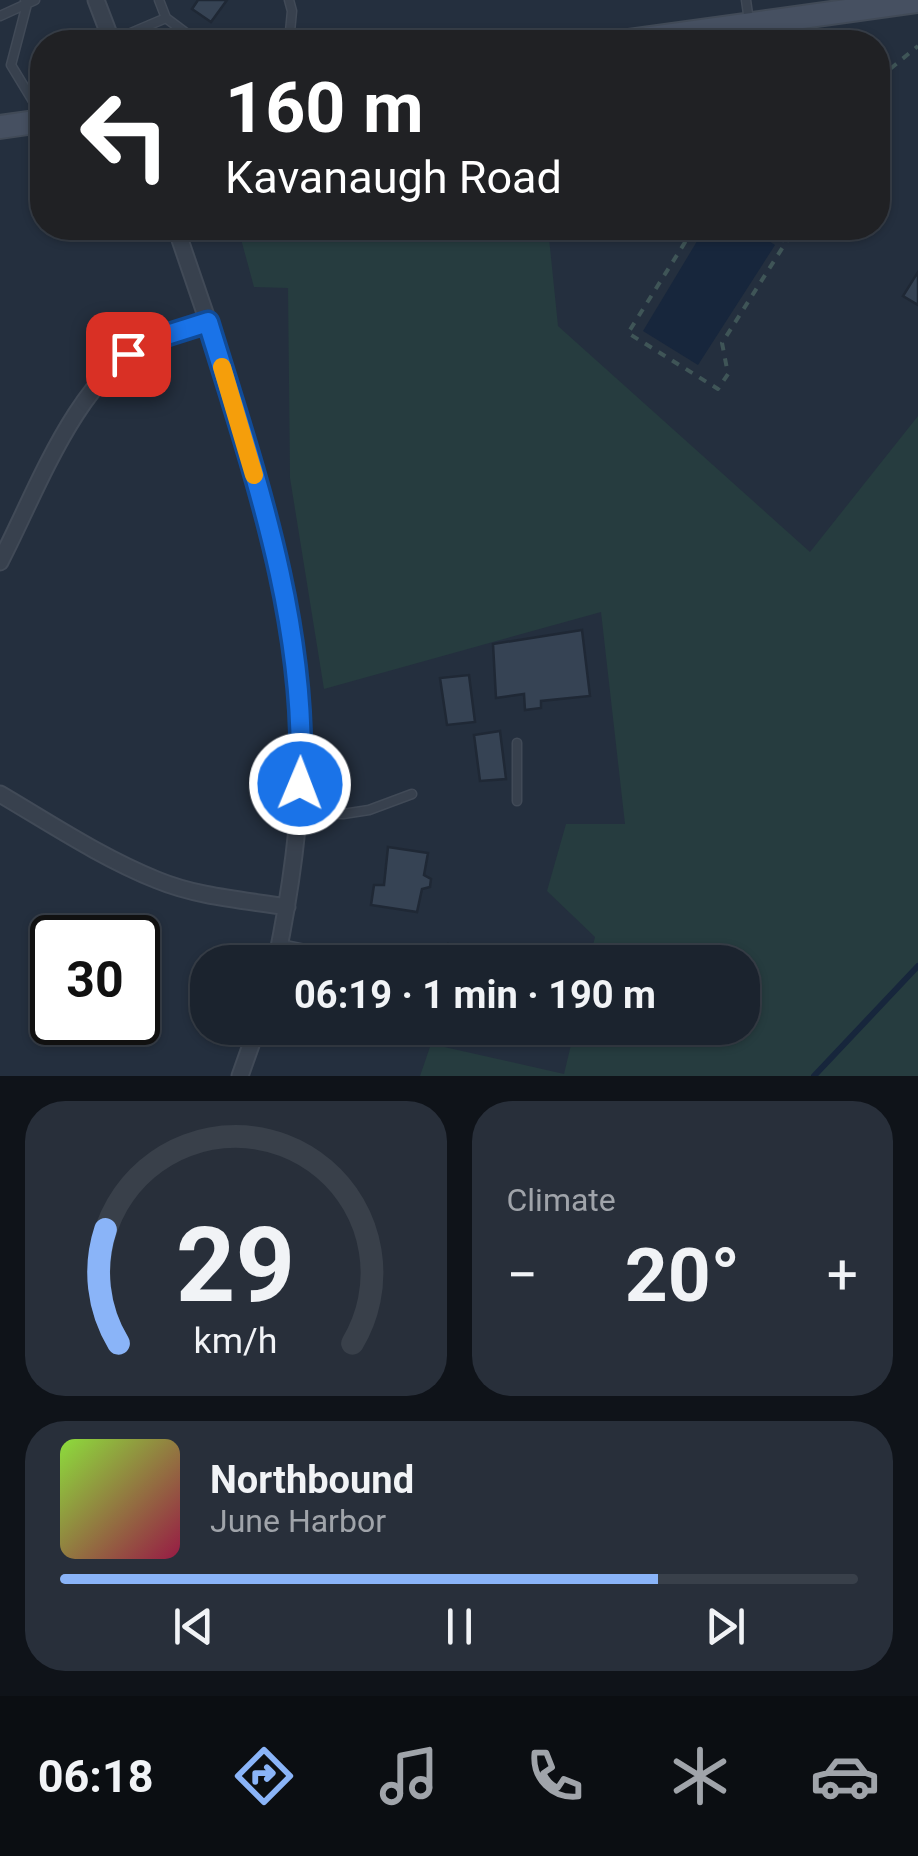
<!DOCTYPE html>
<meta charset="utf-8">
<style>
:root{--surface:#1b232e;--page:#282f3a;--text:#f1f3f6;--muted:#a0a4aa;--line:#39404a;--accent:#8ab4f8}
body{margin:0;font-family:Roboto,sans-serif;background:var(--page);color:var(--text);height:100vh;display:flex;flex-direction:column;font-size:38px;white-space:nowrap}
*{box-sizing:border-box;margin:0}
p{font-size:32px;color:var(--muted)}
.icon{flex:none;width:55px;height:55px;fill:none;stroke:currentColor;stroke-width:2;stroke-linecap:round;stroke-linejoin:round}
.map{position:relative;height:1076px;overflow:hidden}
.panel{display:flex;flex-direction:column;gap:25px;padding:25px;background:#0f1319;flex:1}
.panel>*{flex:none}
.top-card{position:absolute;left:30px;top:30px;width:860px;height:210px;border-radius:40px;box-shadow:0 2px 8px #0004,0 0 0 2px var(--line);background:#202124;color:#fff;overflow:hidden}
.speed{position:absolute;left:30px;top:915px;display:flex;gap:20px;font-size:50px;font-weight:700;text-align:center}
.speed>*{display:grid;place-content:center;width:130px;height:130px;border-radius:50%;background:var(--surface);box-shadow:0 2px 8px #0004,0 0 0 2px var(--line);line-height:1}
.speed .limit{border:5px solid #111;border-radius:15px;background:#fff;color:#111}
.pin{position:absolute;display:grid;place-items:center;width:85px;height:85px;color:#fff;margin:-42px;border-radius:20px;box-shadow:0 5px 15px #0006}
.me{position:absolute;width:110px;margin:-55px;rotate:1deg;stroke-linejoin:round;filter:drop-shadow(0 0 8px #0008)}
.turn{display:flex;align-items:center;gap:35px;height:210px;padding:0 30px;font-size:45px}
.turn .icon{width:130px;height:130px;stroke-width:2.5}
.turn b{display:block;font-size:70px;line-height:85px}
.big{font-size:75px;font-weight:700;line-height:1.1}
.panel .widget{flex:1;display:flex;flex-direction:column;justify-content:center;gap:15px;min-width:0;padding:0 35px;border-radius:40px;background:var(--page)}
.panel .dial{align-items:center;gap:0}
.dial svg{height:260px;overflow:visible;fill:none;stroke:var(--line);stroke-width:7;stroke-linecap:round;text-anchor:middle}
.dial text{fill:var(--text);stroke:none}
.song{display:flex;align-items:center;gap:30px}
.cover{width:120px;height:120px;border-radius:15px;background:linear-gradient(135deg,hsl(90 70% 55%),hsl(340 70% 35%))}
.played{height:10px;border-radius:5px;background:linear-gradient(90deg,var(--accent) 75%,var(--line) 75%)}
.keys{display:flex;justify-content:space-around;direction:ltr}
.heat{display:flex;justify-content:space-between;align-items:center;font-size:55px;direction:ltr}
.panel .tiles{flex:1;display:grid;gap:25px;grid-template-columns:1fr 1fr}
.widget:last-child{grid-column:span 2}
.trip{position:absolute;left:190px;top:945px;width:570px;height:100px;border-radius:40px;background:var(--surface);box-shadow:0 2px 8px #0004,0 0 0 2px var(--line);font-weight:700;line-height:100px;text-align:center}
.tabs{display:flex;height:160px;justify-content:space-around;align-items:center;background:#0b0e12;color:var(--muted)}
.tabs .icon{width:70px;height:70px}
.tabs .current{color:var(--accent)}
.tabs b{font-size:45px;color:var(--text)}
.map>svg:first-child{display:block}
.green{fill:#263c3f}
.water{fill:#17263c}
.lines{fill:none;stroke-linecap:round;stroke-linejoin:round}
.stream{stroke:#17263c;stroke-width:6}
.building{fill:#364354;stroke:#1f2835;stroke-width:2.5}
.lane-casing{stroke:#414a57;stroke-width:11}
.street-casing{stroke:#414a57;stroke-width:19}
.secondary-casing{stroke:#414a57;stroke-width:26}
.path{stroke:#3f5557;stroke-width:4;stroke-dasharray:8 8;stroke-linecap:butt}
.lane{stroke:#38414e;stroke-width:8}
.street{stroke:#38414e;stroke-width:15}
.secondary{stroke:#465061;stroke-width:22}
.route-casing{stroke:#114b97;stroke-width:25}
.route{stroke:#1a73e8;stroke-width:18}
.slow{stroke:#f59e0b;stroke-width:18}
</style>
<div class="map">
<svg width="918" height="1076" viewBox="0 0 918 1076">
<rect width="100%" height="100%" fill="#242f3e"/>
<path class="green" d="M238 228H548L558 326 810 552 918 416V1076H420L431 1044 564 1074 575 1028H742V962H589L595 937 547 891 566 824H625L601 612 324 689 290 478 288 288 254 287Z"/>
<path class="water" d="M705 228H748L775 245 698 365 643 331Z"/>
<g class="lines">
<path class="stream" d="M814 1076 918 966"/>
</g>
<path class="building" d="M198 0H227L211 22 192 9Z
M918 272V305L903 296Z
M582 630 590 696 541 701V708L525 710 524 694 496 698 493 644Z
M469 675 475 722 447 725 440 678Z
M500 731 506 779 480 781 474 735Z
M388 847 428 853 424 875 431 879 430 887 422 889 417 912 371 905 374 885H384Z
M448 944 488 952V962H440Z"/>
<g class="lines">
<defs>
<path id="lane" d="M25 0 27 4 11 65 42 116
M159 0 166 18
M289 0 292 11 289 42
M746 0 749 21
M0 16 35 0
M112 41 166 18 198 42
M517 743V801
M300 813 343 814 369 810 412 794
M280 944 368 962"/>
<path id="street" d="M96 0 112 42
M176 228C232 394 304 580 301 759 300 827 290 895 276 962
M0 562C37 491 76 378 149 341 167 332 188 328 207 321
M0 794C51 824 102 858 157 880 198 897 244 900 287 907
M240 1076 257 1028"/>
<path id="secondary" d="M622 42 918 1
M0 127 42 121"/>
</defs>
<use href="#lane" class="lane-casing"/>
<use href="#street" class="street-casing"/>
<use href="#secondary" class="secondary-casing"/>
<path class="path" d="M878 79 918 46
M878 168V174
M694 228 628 333 718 389 728 374 722 343 795 228
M764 228 786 242"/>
<use href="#lane" class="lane"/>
<use href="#street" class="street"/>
<use href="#secondary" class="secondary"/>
</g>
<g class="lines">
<defs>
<path id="route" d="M128 354 151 340 208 322C254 472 308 624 300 784"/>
</defs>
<use href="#route" class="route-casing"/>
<use href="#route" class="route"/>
<path class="slow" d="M222 367 254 475"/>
</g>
</svg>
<div class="speed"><div class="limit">30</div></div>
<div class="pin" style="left:128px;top:354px;background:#d93025"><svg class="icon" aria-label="arrive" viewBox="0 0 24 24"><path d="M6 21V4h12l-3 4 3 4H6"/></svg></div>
<svg class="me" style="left:300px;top:784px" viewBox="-20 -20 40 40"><circle r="17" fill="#1a73e8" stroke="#fff" stroke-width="3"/><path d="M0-11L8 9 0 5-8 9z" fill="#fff"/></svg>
<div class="trip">06:19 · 1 min · 190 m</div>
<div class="top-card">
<div class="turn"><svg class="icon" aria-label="left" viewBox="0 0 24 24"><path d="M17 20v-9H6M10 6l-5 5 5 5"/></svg><div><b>160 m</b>Kavanaugh Road</div></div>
</div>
</div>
<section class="panel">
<div class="tiles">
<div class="widget dial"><svg viewBox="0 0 100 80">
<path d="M14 69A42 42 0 1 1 86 69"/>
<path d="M14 69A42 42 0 0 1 10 34" stroke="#8ab4f8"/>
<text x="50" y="56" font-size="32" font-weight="700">29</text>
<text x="50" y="72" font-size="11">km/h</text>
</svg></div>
<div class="widget"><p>Climate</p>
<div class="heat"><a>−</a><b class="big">20°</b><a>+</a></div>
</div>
<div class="widget">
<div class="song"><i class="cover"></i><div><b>Northbound</b><p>June Harbor</p></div></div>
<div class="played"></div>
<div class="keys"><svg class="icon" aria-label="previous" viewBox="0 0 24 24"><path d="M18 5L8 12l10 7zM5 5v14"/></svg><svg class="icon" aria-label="pause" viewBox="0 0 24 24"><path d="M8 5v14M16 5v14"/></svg><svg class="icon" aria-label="next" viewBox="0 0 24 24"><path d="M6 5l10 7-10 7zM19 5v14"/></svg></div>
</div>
</div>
</section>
<nav class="tabs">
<b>06:18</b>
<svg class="icon current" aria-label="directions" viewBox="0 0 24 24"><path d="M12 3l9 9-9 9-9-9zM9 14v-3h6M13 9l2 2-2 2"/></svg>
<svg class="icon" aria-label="music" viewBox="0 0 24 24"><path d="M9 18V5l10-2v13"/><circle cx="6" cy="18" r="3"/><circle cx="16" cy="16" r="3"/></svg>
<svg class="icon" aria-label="phone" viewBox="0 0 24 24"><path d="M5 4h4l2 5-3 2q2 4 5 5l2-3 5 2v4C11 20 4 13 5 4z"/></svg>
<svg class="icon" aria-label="climate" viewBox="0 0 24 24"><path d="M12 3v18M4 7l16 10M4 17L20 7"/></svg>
<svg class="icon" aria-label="car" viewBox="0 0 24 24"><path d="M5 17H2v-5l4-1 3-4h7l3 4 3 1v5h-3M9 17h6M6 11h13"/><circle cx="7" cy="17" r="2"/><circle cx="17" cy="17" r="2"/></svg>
</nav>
